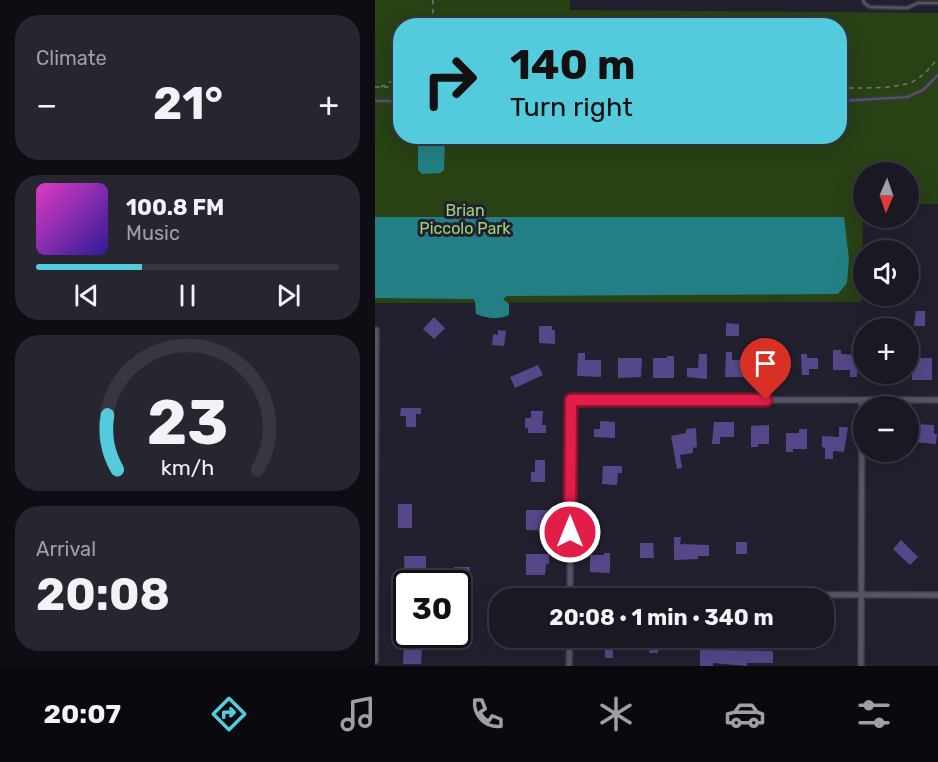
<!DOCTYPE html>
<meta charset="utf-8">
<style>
:root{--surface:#1a1823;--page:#272530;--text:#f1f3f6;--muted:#9fa0a6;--line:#383741;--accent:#54cadd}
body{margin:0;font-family:Rubik,sans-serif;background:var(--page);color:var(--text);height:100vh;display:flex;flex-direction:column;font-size:22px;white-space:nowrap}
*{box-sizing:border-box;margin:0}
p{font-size:20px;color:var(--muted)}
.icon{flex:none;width:33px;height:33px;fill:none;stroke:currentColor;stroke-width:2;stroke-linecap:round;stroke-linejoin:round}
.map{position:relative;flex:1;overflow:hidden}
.sheet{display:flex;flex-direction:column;gap:15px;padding:15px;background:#0e0d13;width:375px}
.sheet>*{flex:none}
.top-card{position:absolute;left:18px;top:18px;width:454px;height:126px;border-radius:24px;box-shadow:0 6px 24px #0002,0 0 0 2px var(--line);background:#54cadd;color:#111;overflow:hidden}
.needle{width:39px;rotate:182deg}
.fabs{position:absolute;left:478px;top:162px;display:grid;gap:12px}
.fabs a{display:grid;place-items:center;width:66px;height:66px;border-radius:50%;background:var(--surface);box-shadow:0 6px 24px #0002,0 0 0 2px var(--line);font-size:30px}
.speed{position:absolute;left:18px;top:570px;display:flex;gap:12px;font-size:30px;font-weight:700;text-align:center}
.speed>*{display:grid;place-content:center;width:78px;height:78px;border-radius:50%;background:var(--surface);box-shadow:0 6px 24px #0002,0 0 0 2px var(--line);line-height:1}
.speed .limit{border:3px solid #111;border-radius:9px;background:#fff;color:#111}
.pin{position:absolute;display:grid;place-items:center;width:51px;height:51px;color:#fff;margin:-62px -26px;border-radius:50% 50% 50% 0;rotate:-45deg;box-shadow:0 0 6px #0007}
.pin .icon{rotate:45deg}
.me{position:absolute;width:66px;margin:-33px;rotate:0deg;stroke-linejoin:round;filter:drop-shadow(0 0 4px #0008)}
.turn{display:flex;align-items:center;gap:21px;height:126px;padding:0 18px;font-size:27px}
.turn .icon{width:78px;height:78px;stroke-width:2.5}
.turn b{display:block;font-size:42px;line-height:51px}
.big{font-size:45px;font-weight:700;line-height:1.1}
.sheet .tile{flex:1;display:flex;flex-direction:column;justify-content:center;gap:9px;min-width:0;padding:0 21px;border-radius:24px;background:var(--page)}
.sheet .dial{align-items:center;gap:0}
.dial svg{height:156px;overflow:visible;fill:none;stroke:var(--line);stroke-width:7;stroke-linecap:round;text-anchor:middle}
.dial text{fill:var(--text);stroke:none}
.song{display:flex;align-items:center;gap:18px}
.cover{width:72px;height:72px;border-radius:9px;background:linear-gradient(135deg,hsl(310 70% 55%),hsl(250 70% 35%))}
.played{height:6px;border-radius:3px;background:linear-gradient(90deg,var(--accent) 35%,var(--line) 35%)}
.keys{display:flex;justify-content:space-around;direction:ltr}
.heat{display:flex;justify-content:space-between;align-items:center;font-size:33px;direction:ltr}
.trip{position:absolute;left:114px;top:588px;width:345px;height:60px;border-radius:24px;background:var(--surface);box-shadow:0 6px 24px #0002,0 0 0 2px var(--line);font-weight:700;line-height:60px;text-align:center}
.menu{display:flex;height:96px;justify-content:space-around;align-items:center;background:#0a0a0e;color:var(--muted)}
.menu .icon{width:42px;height:42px}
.menu .current{color:var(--accent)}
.menu b{font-size:27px;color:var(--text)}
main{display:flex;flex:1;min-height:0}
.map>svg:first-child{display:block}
.green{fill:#284115;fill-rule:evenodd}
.water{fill:#228084}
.building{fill:#554789}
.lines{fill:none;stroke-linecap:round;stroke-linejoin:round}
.lane-casing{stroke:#3c3a45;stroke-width:5}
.street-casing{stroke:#3c3a45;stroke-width:8}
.path{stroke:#777582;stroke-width:1.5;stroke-dasharray:4.5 4.5;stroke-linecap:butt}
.lane{stroke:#565465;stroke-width:2}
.street{stroke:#565465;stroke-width:5}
.route-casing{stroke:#92132f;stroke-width:15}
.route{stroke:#e11d48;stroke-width:10}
.labels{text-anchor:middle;stroke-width:6;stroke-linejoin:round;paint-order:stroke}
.park-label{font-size:16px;fill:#9cd478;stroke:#22202f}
</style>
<main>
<section class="sheet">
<div class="tile"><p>Climate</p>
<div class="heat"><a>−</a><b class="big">21°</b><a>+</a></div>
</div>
<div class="tile">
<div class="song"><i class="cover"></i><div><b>100.8 FM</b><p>Music</p></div></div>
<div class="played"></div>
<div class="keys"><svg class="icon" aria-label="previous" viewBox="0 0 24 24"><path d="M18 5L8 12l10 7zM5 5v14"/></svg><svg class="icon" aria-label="pause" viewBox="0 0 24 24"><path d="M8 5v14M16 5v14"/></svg><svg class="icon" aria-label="next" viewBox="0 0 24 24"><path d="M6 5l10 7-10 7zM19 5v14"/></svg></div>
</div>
<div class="tile dial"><svg viewBox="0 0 100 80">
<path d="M14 69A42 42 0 1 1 86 69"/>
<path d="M14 69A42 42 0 0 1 9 41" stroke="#54cadd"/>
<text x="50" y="56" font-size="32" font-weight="700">23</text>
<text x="50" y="72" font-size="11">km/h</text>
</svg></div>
<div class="tile"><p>Arrival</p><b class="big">20:08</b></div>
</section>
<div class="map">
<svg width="563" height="666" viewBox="0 0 563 666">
<rect width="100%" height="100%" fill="#22202f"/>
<path class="green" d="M0 0H195V10L563 13V204H534V172H489L486 302 0 303ZM26 26H465V136H26Z"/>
<path class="water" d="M43 137H70L69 170 65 173 47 174 43 170Z
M0 217H469L474 259 472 283 463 294 132 296 128 299 134 304V315C126 320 109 318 101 314L100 301 98 299 0 298Z"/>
<path class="building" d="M541 311H550V326H539Z
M59 317 70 328 59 339 48 329Z
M351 323 364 324V336H351Z
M164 326H177V330H180V344L164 343Z
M123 330 131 331 129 346 117 345 118 334 123 335Z
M458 350H466V354L483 355 482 377H475V370H458Z
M351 352H357V360H371V377H350Z
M203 353H210V360H226V377L202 376Z
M324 354H332V379L312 377V368H323Z
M426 354H432V358H443V369H434V375H427Z
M292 356H299V378H278V358H292Z
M400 356H411V377H402V371H389V361L400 358Z
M243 358H267L266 377 243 378Z
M537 358H557V380H537Z
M163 365 168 375 140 388 135 377Z
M26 408H46V414H41V427H31V416H25Z
M156 411H168L167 425H171V433H153V428H150V418H156Z
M225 421 240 422V438L219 437V429H225Z
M339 422H359V437H345V444H337Z
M538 424 559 425V434H562L561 444 537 442Z
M394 425V444H383V447H376V426Z
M464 427H473L469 452 458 451V459H450V448L447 447V436L464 437Z
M321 428 322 447 318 448V453L305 455 307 468 302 469 296 436 311 433V429Z
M424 429H432V449H418V452H411V433H424Z
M160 460H170V482H156V472H160Z
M228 466H247V473H243L242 485 227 484Z
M23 504H37V528H23Z
M151 510H172L174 531 151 530Z
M299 537H306L305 544 334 545V556H323V559L299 560Z
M526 540 543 557 535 565 518 549Z
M361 542H372V554H361Z
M265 543H278L279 558H265Z
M229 553H235V573L215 572V555H229Z
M151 554H174V564H171L170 575H151Z
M29 556H51V568H55V581H30Z
M79 567H95V581H78Z
M84 600H91V615H97V624L82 623Z
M217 638H238V658H230V649H217Z
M262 638H283V653H274L275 649H262Z
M29 642H42V649H47L46 664H28Z
M325 647H338V650L398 651V663H372V666L338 663V666H325Z"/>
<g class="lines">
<defs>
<path id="lane" d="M488 0 490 4 495 7 532 8 543 3H563
M0 101H26
M465 101 532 97 548 90 563 75"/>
<path id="street" d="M195 594 563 595
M195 598 196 400H563
M0 661 1 330
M194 666 195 638
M486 666 487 400"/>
</defs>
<use href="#lane" class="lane-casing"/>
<use href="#street" class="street-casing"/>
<path class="path" d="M58 0V26
M0 87H26
M6 87 26 76
M465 88C484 88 521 89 537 82 548 77 555 67 563 59"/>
<use href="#lane" class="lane"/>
<use href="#street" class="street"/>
</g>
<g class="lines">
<defs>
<path id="route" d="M195 532 196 400H391"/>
</defs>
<use href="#route" class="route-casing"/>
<use href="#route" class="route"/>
</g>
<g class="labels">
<g class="park-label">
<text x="90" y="216">Brian<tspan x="90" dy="18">Piccolo Park</tspan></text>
</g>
</g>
</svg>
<div class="fabs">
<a><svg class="needle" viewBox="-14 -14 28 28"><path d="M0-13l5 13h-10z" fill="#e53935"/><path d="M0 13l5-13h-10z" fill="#9fa0a6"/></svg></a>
<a><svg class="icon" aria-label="sound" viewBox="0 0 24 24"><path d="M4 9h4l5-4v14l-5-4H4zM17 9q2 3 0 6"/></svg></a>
<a>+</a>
<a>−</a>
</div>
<div class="speed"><div class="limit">30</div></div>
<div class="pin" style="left:391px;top:400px;background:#d93025"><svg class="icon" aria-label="arrive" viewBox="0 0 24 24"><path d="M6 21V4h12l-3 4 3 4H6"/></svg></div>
<svg class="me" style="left:195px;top:532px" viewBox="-20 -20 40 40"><circle r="17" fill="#e11d48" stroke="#fff" stroke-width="3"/><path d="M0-11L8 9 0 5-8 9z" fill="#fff"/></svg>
<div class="trip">20:08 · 1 min · 340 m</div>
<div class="top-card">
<div class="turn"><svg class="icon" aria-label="right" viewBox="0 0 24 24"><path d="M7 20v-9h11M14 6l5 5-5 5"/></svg><div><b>140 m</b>Turn right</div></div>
</div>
</div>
</main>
<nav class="menu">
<b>20:07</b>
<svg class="icon current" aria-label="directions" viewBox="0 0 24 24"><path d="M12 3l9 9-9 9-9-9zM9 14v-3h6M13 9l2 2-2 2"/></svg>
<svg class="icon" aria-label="music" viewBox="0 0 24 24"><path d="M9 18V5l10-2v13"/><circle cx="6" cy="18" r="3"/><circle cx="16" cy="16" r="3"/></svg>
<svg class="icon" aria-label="phone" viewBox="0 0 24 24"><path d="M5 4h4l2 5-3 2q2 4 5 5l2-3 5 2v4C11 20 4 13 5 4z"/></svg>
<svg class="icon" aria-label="climate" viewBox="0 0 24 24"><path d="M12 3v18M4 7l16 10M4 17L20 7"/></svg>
<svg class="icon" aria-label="car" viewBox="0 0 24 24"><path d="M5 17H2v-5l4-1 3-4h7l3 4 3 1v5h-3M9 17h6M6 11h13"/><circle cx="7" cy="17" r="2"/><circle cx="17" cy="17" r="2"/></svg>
<svg class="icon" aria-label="filters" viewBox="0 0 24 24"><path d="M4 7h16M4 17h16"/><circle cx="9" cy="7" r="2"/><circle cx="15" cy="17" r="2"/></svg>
</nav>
